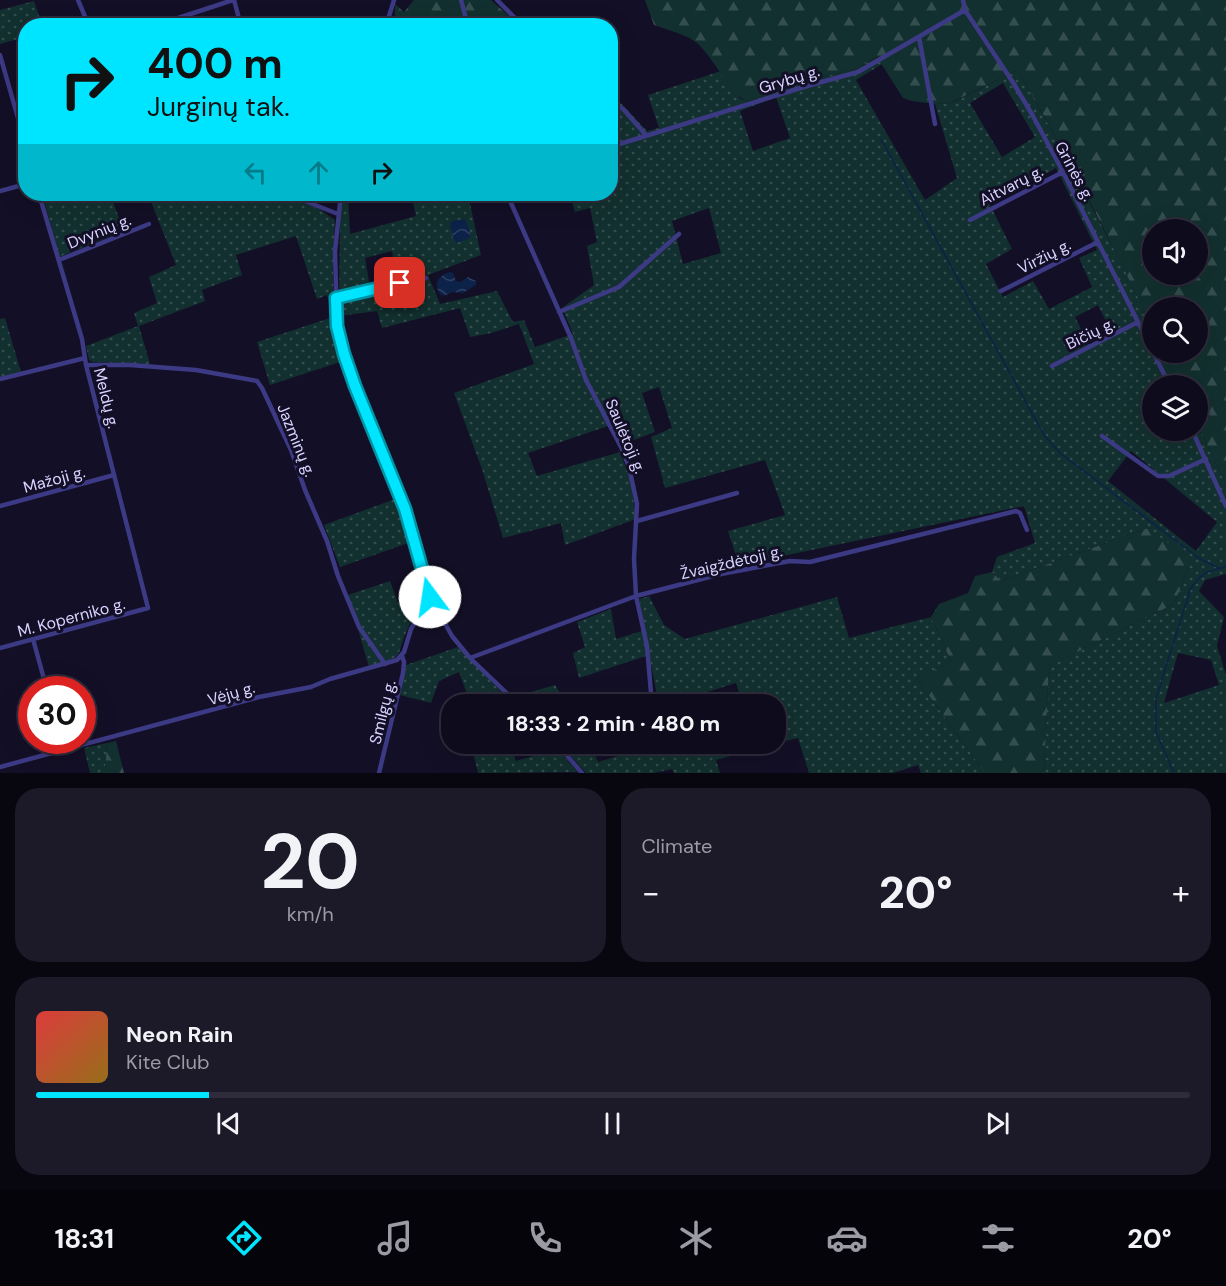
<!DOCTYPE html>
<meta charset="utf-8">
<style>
:root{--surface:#0e0b1c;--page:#1c1929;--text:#f1f3f6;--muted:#9b9ba3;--line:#2e2b3b;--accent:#00e5ff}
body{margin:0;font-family:"DM Sans",sans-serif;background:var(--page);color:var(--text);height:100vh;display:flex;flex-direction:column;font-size:22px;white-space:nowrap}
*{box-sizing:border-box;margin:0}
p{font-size:20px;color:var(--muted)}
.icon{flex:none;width:33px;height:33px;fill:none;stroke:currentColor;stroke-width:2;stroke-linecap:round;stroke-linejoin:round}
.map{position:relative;height:773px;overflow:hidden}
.side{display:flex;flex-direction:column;gap:15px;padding:15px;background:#08060f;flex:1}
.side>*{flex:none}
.hud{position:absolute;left:18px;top:18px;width:600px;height:183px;border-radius:24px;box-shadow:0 6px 24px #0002,0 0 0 2px var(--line);background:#00e5ff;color:#111;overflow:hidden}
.controls{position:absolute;left:1142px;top:219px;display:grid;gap:12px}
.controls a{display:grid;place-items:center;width:66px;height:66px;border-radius:50%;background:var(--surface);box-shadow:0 6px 24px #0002,0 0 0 2px var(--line);font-size:30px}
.speed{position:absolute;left:18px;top:676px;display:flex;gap:12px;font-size:30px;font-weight:700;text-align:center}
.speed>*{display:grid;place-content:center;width:78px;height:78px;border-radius:50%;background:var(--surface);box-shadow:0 6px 24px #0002,0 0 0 2px var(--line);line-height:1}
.speed .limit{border:9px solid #d22;background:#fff;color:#111}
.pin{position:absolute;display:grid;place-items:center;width:51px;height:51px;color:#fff;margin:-26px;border-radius:12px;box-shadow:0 3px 9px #0006}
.me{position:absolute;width:66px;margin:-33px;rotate:346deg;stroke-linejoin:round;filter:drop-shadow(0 0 4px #0008)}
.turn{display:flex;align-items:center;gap:21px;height:126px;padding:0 30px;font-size:27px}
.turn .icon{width:78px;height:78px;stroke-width:2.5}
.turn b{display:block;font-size:42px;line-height:51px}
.lanes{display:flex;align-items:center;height:57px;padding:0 30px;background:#0003;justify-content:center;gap:30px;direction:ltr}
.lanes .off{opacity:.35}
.big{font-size:45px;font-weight:700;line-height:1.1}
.side .widget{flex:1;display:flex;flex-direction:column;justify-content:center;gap:9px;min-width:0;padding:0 21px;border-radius:24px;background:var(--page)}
.side .dial{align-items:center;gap:0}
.dial b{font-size:78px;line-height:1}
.song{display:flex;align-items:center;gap:18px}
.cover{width:72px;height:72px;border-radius:9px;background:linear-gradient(135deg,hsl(0 70% 55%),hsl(40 70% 35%))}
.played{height:6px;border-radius:3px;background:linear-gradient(90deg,var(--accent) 15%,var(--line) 15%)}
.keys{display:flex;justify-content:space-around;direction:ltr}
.heat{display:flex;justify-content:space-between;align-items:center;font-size:33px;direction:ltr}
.side .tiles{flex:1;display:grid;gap:15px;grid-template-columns:1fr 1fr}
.widget:last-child{grid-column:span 2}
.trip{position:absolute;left:441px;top:694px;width:345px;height:60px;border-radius:24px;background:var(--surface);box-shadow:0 6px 24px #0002,0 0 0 2px var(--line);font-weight:700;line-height:60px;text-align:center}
.tabs{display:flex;height:96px;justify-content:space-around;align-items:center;background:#06040b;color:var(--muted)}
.tabs .icon{width:42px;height:42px}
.tabs .active{color:var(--accent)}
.tabs b{font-size:27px;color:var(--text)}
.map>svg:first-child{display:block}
.grass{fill:url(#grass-dots);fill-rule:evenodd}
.forest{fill:url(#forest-firs);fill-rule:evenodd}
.water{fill:url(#water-waves)}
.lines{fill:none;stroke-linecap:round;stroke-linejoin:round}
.stream{stroke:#0c2248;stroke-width:1.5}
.minor{stroke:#3d3a85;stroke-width:4.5}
.route-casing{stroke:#0095a6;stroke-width:15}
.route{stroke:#00e5ff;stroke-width:10}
.labels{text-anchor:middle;stroke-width:6;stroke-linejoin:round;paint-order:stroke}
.street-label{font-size:16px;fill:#d9d4ff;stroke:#130f26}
</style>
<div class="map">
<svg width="1226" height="773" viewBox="0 0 1226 773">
<defs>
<pattern id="grass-dots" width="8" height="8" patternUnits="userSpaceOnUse" patternTransform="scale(1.5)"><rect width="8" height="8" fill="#12302f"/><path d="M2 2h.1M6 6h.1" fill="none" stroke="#344d4e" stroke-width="1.8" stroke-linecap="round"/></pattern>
<pattern id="forest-firs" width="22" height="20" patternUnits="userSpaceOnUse" patternTransform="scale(1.5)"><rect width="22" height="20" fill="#12302f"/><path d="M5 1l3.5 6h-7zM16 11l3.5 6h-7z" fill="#344d4e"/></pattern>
<pattern id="water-waves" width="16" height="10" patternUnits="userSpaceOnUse" patternTransform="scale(1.5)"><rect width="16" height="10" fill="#0c2248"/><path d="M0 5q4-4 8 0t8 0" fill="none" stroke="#2f4163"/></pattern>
</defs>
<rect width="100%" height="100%" fill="#130f26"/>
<path class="grass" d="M34 1 42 25 26 26 25 37 0 44V10Z
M878 57 882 64 856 80 925 200 957 178 935 104 951 103 1018 70 1052 131 1127 274 1152 327V352L1164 353 1179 385 1152 386V430H1197V423L1226 485V574L1205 580 1199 591 1224 617 1217 646 1226 675V773H1044L1049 666 1174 604 1189 567 1148 528 1001 581 992 572 997 557 1035 543 1024 506 739 565 728 531 785 515 765 460 665 488 651 437 672 428 659 387 642 393 655 432 623 444 614 424 528 453 537 476 620 452 631 482 636 519 565 545 561 523 503 538 482 469 454 393 534 364 519 324 491 333 470 337 460 308 382 328 377 311 339 316 340 214 344 194H348L350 234 416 216 411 194H454L456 200 459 201 462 197 459 194H468L481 255 428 275 440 304 497 291 513 322 524 320 535 347 573 334 562 308 594 285 587 246 597 242 590 208 575 212 570 194H610L611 151 616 148 611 131V98L622 104 647 131 659 128 648 95 721 71 741 99 748 102 804 81 855 69ZM1003 83 1035 137 1002 157 970 103ZM776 97 790 138 753 151 740 111ZM1056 168 1097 250 1079 258 1092 287 1049 309 1033 281 1003 297 986 264 1012 249 990 205ZM709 208 721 253 683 264 672 221ZM392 251 397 281 370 287 365 258ZM1098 305 1112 333 1089 345 1075 317ZM1131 451 1217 522 1196 551 1108 481ZM1178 653 1211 660 1219 685 1164 703Z
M60 194H110L124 231 59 257 44 200Z
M148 194H280L319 209 335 220C332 267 331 314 343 361L270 385 257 342 333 317 327 295 317 299 296 236 236 255 242 275 202 290 205 301 139 326 150 364 93 362 89 360 86 346 138 326 134 313 157 303 149 277 176 265Z
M5 318 21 372 0 377V319Z
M398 498 414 541 340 567 324 525Z
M390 581 399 605 428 595V598C422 607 413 616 409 626 393 658 410 655 369 667L348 595Z
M649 596 664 625 685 639 837 597 849 638 931 617 951 661 917 679 985 773H921L918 765 893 773H809L798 738 776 743V705H743L736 683 666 705H659L649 655 579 678 573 653 585 647 577 622 611 609 616 639 645 630 639 599Z
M458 647 504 695 483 702 485 705H471L459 672 439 681 431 703 400 695 406 665Z
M555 685 568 705H522L513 697Z
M107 743 105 773H90L84 748Z
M471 744H510L516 761 557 749 578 772 478 773Z
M560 744H590L598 762 624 754 622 744H774L716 760 720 773H674L672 769 654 773H586Z"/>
<path class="forest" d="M414 0H491L519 25 395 26V4L404 12Z
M645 0H1226V485L1197 423V386L1179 385 1164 353 1197 352V308H1152V327C1111 240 1066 154 1018 70L950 103 935 104 912 101 903 98 877 57 855 69 804 81 748 102C732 96 712 56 697 43 686 34 667 30 654 25ZM1152 230H1197V274H1152Z
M1148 528 1188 558 1189 567 1174 604 1049 666 1044 773H985L917 679 951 661 931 617 939 604 968 593 975 576 992 572 1001 581Z
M116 741 124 773H105L107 743Z"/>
<path class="water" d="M465 219 470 231V238L457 243 453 238 450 224 453 221Z
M450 272 453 273 456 281 460 282 468 277 476 281V285L463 293 453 292 444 296 440 294C433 283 438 276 450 272Z"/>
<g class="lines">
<path class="stream" d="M881 139 1044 435 1060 453 1200 559 1219 568
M1174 773 1156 732V699L1190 590C1200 573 1207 571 1226 567"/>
<path class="minor" d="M78 0 89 26
M234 0 241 26
M461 0 468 26
M497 0 523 26
M963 0 965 10 1014 84 1033 116 1063 172 1152 350
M139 26 172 20 233 0
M386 26 394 0
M919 37 935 124
M0 55 26 146
M610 100 623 109 646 135
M610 147 807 86 858 72 965 10
M0 191 26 184
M287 194 338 214
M341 194 335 251 337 326 349 372 405 509 430 597 452 636 470 658 519 705
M507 194 571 338 586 380 621 447 629 467 637 504 634 559 636 596 647 646 652 705
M970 220 1063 172
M59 260 149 224
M1001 291 1098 242
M336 298 426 278
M559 312 619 287 679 234
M1153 352 1170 386
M86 365H130L196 370 257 381 262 388 291 450 305 490 327 541 338 576 359 627 385 664
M1052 366 1138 322
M0 379 85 358
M1192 430 1226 506
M1102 436 1158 476H1169L1206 459
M0 506 114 475
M637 521 737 493
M33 639 47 690
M0 648 148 608 86 365 82 339 39 194
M470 658 636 596 721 574 790 561 810 562 1016 511 1020 513 1027 530
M557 744 582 773
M0 767 259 697 311 687 330 679 397 660 404 652 411 629 430 597
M379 773 403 673 404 662 402 656"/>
</g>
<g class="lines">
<defs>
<path id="route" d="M400 283 336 298 337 326 344 354 355 386 405 509 430 597"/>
</defs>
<use href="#route" class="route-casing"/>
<use href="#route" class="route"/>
</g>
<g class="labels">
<g class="street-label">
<text transform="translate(789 79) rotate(-17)" y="6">Grybų g.</text>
<text transform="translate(1075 171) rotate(62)" y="6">Grinės g.</text>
<text transform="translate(1011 185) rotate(-27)" y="6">Aitvarų g.</text>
<text transform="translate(99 231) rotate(-22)" y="6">Dvynių g.</text>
<text transform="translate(1044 256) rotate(-27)" y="6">Viržių g.</text>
<text transform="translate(1090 333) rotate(-26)" y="6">Bičių g.</text>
<text transform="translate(107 398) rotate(76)" y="6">Meldų g.</text>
<text transform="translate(626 436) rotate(67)" y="6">Saulėtoji g.</text>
<text transform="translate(297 440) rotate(68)" y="6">Jazminų g.</text>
<text transform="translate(54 479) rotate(-15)" y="6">Mažoji g.</text>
<text transform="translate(731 562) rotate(-13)" y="6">Žvaigždėtoji g.</text>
<text transform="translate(71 617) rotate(-15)" y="6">M. Koperniko g.</text>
<text transform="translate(231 693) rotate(-16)" y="6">Vėjų g.</text>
<text transform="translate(382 712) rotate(-76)" y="6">Smilgų g.</text>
</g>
</g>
</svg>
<div class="controls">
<a><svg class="icon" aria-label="sound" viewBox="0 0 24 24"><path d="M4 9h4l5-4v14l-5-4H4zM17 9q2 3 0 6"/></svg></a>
<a><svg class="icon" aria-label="search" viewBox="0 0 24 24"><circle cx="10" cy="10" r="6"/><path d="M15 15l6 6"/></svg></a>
<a><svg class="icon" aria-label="layers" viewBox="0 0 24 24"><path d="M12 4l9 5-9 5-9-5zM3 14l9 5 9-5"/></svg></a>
</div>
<div class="speed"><div class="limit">30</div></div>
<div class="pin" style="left:400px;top:283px;background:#d93025"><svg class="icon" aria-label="arrive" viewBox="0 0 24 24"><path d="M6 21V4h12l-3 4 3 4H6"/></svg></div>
<svg class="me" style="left:430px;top:597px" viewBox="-20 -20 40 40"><circle r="19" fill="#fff"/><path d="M0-13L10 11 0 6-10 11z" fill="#00e5ff"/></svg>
<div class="trip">18:33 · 2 min · 480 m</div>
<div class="hud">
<div class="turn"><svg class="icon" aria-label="right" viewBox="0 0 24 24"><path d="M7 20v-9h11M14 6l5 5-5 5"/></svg><div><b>400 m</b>Jurginų tak.</div></div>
<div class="lanes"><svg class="icon off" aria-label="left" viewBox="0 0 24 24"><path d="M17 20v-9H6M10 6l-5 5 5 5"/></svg><svg class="icon off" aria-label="ahead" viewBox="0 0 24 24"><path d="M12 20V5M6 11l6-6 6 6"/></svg><svg class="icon" aria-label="right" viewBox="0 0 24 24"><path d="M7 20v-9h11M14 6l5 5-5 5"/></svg></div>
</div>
</div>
<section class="side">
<div class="tiles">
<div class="widget dial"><b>20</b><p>km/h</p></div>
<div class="widget"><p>Climate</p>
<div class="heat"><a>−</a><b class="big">20°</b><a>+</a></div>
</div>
<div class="widget">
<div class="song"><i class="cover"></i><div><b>Neon Rain</b><p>Kite Club</p></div></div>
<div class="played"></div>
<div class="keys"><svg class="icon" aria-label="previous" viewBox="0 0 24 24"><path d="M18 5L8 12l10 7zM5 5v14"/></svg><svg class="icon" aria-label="pause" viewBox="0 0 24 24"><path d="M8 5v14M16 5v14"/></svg><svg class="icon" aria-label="next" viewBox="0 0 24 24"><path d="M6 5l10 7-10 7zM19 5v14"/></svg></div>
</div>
</div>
</section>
<nav class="tabs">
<b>18:31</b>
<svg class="icon active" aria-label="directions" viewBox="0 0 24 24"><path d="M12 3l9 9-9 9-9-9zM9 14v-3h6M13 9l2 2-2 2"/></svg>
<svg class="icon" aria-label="music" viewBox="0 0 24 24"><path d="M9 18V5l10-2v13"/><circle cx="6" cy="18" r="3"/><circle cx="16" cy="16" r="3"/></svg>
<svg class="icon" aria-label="phone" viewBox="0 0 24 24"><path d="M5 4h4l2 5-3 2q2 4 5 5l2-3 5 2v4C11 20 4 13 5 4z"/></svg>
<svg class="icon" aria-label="climate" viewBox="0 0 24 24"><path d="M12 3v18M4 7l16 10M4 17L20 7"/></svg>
<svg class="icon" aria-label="car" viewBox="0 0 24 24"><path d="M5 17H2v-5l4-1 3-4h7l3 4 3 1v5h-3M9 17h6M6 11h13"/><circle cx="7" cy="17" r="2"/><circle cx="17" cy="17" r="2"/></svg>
<svg class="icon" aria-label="filters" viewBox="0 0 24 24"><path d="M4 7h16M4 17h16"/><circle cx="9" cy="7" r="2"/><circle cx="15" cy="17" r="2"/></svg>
<b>20°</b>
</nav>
